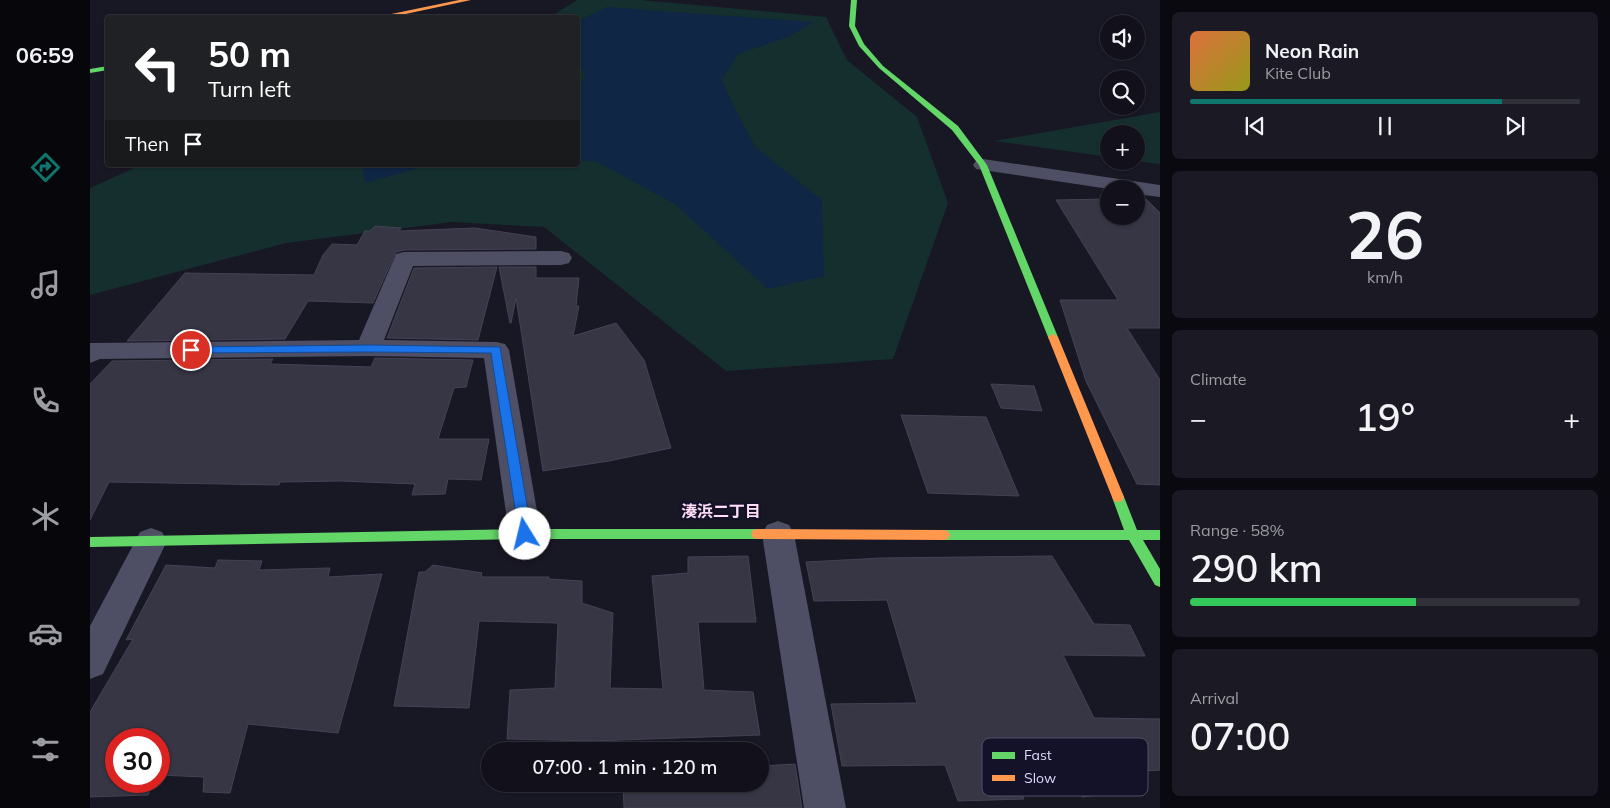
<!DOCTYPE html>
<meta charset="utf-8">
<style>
:root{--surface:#12111b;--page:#1b1a24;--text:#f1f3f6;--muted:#9c9da3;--line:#31313a;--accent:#0f766e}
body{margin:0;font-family:Mulish,"Noto Sans JP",sans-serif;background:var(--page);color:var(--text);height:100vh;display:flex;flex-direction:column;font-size:19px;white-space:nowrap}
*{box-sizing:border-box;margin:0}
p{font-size:16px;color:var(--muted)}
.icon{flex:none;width:28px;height:28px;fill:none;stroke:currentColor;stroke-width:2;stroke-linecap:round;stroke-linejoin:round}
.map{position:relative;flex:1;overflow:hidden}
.panel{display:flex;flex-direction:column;gap:12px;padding:12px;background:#0a090f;width:450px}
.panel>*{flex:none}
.top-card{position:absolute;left:15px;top:15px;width:475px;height:152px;border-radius:5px;box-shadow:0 1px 4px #0004,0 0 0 1px var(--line);background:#202124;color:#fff;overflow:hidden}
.tools{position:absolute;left:1010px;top:15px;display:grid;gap:10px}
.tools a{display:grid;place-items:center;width:45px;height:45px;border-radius:50%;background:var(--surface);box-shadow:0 1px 4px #0004,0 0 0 1px var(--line);font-size:25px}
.speed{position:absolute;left:15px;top:728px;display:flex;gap:10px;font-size:25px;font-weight:700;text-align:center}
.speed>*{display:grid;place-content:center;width:65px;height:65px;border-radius:50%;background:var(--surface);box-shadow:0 1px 4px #0004,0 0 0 1px var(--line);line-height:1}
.speed .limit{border:8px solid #d22;background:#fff;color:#111}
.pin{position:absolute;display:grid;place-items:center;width:42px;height:42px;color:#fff;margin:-21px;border:2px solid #fff;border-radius:50%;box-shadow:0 1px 5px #0007}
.me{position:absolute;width:55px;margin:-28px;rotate:351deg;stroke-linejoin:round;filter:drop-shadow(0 0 4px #0008)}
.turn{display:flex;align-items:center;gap:18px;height:105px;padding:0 20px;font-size:22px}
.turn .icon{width:65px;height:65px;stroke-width:2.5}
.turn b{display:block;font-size:35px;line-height:42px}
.then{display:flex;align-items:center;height:48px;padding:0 20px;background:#0003;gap:10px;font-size:19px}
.big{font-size:38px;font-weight:600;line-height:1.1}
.panel .card{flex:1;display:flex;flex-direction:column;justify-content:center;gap:8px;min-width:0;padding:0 18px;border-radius:8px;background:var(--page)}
.panel .dial{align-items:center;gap:0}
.dial b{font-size:65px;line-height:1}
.song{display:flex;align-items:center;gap:15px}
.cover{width:60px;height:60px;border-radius:8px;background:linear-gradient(135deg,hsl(20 70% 55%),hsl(60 70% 35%))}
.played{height:5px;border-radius:2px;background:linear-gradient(90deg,var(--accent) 80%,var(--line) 80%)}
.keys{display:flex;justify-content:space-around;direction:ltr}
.heat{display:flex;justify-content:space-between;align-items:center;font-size:28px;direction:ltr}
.charge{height:8px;border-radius:4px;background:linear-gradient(90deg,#34c759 58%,var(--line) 0)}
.trip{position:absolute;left:391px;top:742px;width:288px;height:50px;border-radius:25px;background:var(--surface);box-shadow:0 1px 4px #0004,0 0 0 1px var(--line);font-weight:600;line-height:50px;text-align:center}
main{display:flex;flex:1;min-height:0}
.tabs{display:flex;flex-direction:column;width:90px;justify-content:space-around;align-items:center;background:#07070b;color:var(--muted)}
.tabs .icon{width:35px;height:35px}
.tabs .on{color:var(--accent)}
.tabs b{font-size:22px;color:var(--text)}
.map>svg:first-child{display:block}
.green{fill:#152f2e}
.water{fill:#0f2644}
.building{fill:#363645;stroke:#454256}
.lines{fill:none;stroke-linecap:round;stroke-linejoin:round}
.street{fill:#4e4e64;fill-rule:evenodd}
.fast{fill:#63d668;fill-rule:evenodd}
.slow{fill:#ff974d;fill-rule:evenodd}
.route{fill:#1a73e8;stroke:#114b97}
.labels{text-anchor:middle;stroke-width:5;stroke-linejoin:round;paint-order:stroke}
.neighbourhood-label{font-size:16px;font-weight:bold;fill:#fddef5;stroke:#141229}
.key{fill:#141229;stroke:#504f69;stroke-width:1}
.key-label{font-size:14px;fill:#dddcfd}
</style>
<main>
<nav class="tabs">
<b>06:59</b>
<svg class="icon on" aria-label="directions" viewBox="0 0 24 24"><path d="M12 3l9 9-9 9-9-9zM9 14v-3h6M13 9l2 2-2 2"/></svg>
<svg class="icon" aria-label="music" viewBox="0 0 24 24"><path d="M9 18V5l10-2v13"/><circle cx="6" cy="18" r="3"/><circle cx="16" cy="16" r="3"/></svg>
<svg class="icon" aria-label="phone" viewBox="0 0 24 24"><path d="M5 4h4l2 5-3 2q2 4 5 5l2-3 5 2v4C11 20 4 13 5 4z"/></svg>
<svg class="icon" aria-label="climate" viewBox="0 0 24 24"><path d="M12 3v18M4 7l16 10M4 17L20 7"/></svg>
<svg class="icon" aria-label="car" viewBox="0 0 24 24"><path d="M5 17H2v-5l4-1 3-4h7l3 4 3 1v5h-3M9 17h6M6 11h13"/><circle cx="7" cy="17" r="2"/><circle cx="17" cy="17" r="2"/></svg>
<svg class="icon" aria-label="filters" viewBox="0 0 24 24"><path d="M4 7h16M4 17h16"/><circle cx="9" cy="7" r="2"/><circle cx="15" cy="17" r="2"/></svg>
</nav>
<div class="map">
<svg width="1070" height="808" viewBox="0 0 1070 808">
<rect width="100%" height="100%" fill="#181724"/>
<path class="green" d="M487 0H551L736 17 757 60 827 117 858 203 803 359 636 371 454 227 362 222 196 243 0 295V188L51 165H488V18L460 17Z
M1070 112V164L1046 161V134H1019V157L904 141Z"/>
<path class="water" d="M517 7 724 22 698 37 648 54 632 80 644 107 666 148 732 200 734 276 678 289 585 204 507 162 488 160V88L495 76 488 58V21Z
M272 165H339L275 183Z"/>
<path class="building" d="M1019 199V216H1046V199H1056L1070 213V328H1037L1070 380V485L1047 484 996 381 970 300H1028L966 200Z
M285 226 311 228 309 231 385 228 446 237V249L314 250 306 252 283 303 218 301 195 339 37 341 95 273 224 275 233 255 242 244 267 245 275 231H280Z
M407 267 388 340 297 338 324 268Z
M409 267H446V278H489L486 306H489L483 336 526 323 554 360 581 448 519 461 453 471 426 298 421 323H420Z
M285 358 383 360 376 387 364 388 348 439H399L391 480 358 479 355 494 322 495 325 484 251 481 190 482 189 485 19 482 0 520V384L22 361 183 359 180 364 281 367Z
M901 384 944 386 952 411 911 408Z
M811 415 896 417 929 496 838 493Z
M658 556 666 622H608L614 690 663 692 670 735 504 741 417 739 420 690 465 688 468 623 389 621 379 708 304 706 329 572H335L343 565 392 573 391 577H459V579L492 581V603L523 613 520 688 573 689 562 576 598 573V557Z
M962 556 1004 624 1040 625 1055 656 973 655 1004 718 1070 719V770L1038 772 1047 790 992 797 986 787 924 774 934 799 868 801 855 765 752 766 741 704 827 703 797 600 724 601 716 562 792 558Z
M128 560 172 561 169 570 240 568 238 577 292 574 248 733 158 724 140 793 113 792 114 777 69 775V739H26V781H64L58 795 0 797V712L43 639 36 640 76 565 125 568Z
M705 764 712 808H534L533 784H670V766Z"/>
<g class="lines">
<path class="street" d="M893 159 1070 185V197L1046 194V189H1019L886 169 883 165 886 161Z
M471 251 479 253 482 258 479 263 471 265 323 266 294 340 406 342 415 344 419 350 451 534 446 543 435 547 424 543 419 534 394 358 278 356 10 359 0 363V343H3L269 340 306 254 314 252Z
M688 521 699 525 704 534 756 808H714L672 534 677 525Z
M61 528 72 532 77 541 13 674 0 679V626L50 532Z"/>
<path class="fast" d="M761 0H767L765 26 774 44 793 66 868 126 897 165 968 337 967 339H959L958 337 889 165 862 130 789 68 769 46 759 26Z
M18 66V70L0 73V69Z
M1028 492 1032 493 1034 497 1047 530H1070V540H1053L1070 569V587L1065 585 1039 540H853L848 539 846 535 848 531 853 530H1034L1022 497 1024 493Z
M435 529H668L673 530 675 534 673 538 668 539H435L0 547V537Z"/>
<path class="slow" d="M369 0H381L297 18H282Z
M963 334 968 337 1034 497 1032 501 1028 502 1024 501 1022 497 958 337Z
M668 529 853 530 858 531 860 535 858 539 853 540 668 539 663 538 661 534 663 530Z"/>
</g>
<path class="route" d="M278 345 410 347 442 534 440 538 435 540 431 538 429 534 401 353 278 352 101 353 96 350 101 347Z"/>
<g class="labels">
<g class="neighbourhood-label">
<text x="631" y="517">湊浜二丁目</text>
</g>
</g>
<rect x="892" y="738" width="166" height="58" rx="8" class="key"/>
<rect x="902" y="752" width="23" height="7" fill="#63d668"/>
<rect x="902" y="775" width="23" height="6" fill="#ff974d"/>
<g class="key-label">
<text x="934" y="760">Fast</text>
<text x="934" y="783">Slow</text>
</g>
</svg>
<div class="tools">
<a><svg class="icon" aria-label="sound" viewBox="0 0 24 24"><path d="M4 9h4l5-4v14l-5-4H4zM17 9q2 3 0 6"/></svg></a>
<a><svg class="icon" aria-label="search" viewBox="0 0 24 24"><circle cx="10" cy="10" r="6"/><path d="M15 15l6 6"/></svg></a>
<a>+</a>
<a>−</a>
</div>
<div class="speed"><div class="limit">30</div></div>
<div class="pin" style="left:101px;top:350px;background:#d93025"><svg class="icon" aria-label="arrive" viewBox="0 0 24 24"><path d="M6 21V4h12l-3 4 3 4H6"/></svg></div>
<svg class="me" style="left:435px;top:534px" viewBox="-20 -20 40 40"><circle r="19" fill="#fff"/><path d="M0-13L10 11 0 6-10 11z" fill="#1a73e8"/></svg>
<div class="trip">07:00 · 1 min · 120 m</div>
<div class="top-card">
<div class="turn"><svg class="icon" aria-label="left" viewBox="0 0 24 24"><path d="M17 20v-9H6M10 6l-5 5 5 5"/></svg><div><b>50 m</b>Turn left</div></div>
<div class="then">Then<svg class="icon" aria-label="arrive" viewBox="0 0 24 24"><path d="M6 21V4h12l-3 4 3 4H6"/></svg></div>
</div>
</div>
<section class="panel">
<div class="card">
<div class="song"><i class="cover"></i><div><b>Neon Rain</b><p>Kite Club</p></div></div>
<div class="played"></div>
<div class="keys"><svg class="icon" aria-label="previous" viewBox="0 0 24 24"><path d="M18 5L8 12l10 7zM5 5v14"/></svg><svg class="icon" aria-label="pause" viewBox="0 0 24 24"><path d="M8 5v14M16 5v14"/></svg><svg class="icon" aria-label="next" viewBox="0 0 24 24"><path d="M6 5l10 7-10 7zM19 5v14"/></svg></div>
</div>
<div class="card dial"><b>26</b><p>km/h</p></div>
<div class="card"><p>Climate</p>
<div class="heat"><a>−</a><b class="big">19°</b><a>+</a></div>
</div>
<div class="card"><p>Range · 58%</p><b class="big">290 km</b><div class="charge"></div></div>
<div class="card"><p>Arrival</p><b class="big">07:00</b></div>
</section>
</main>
